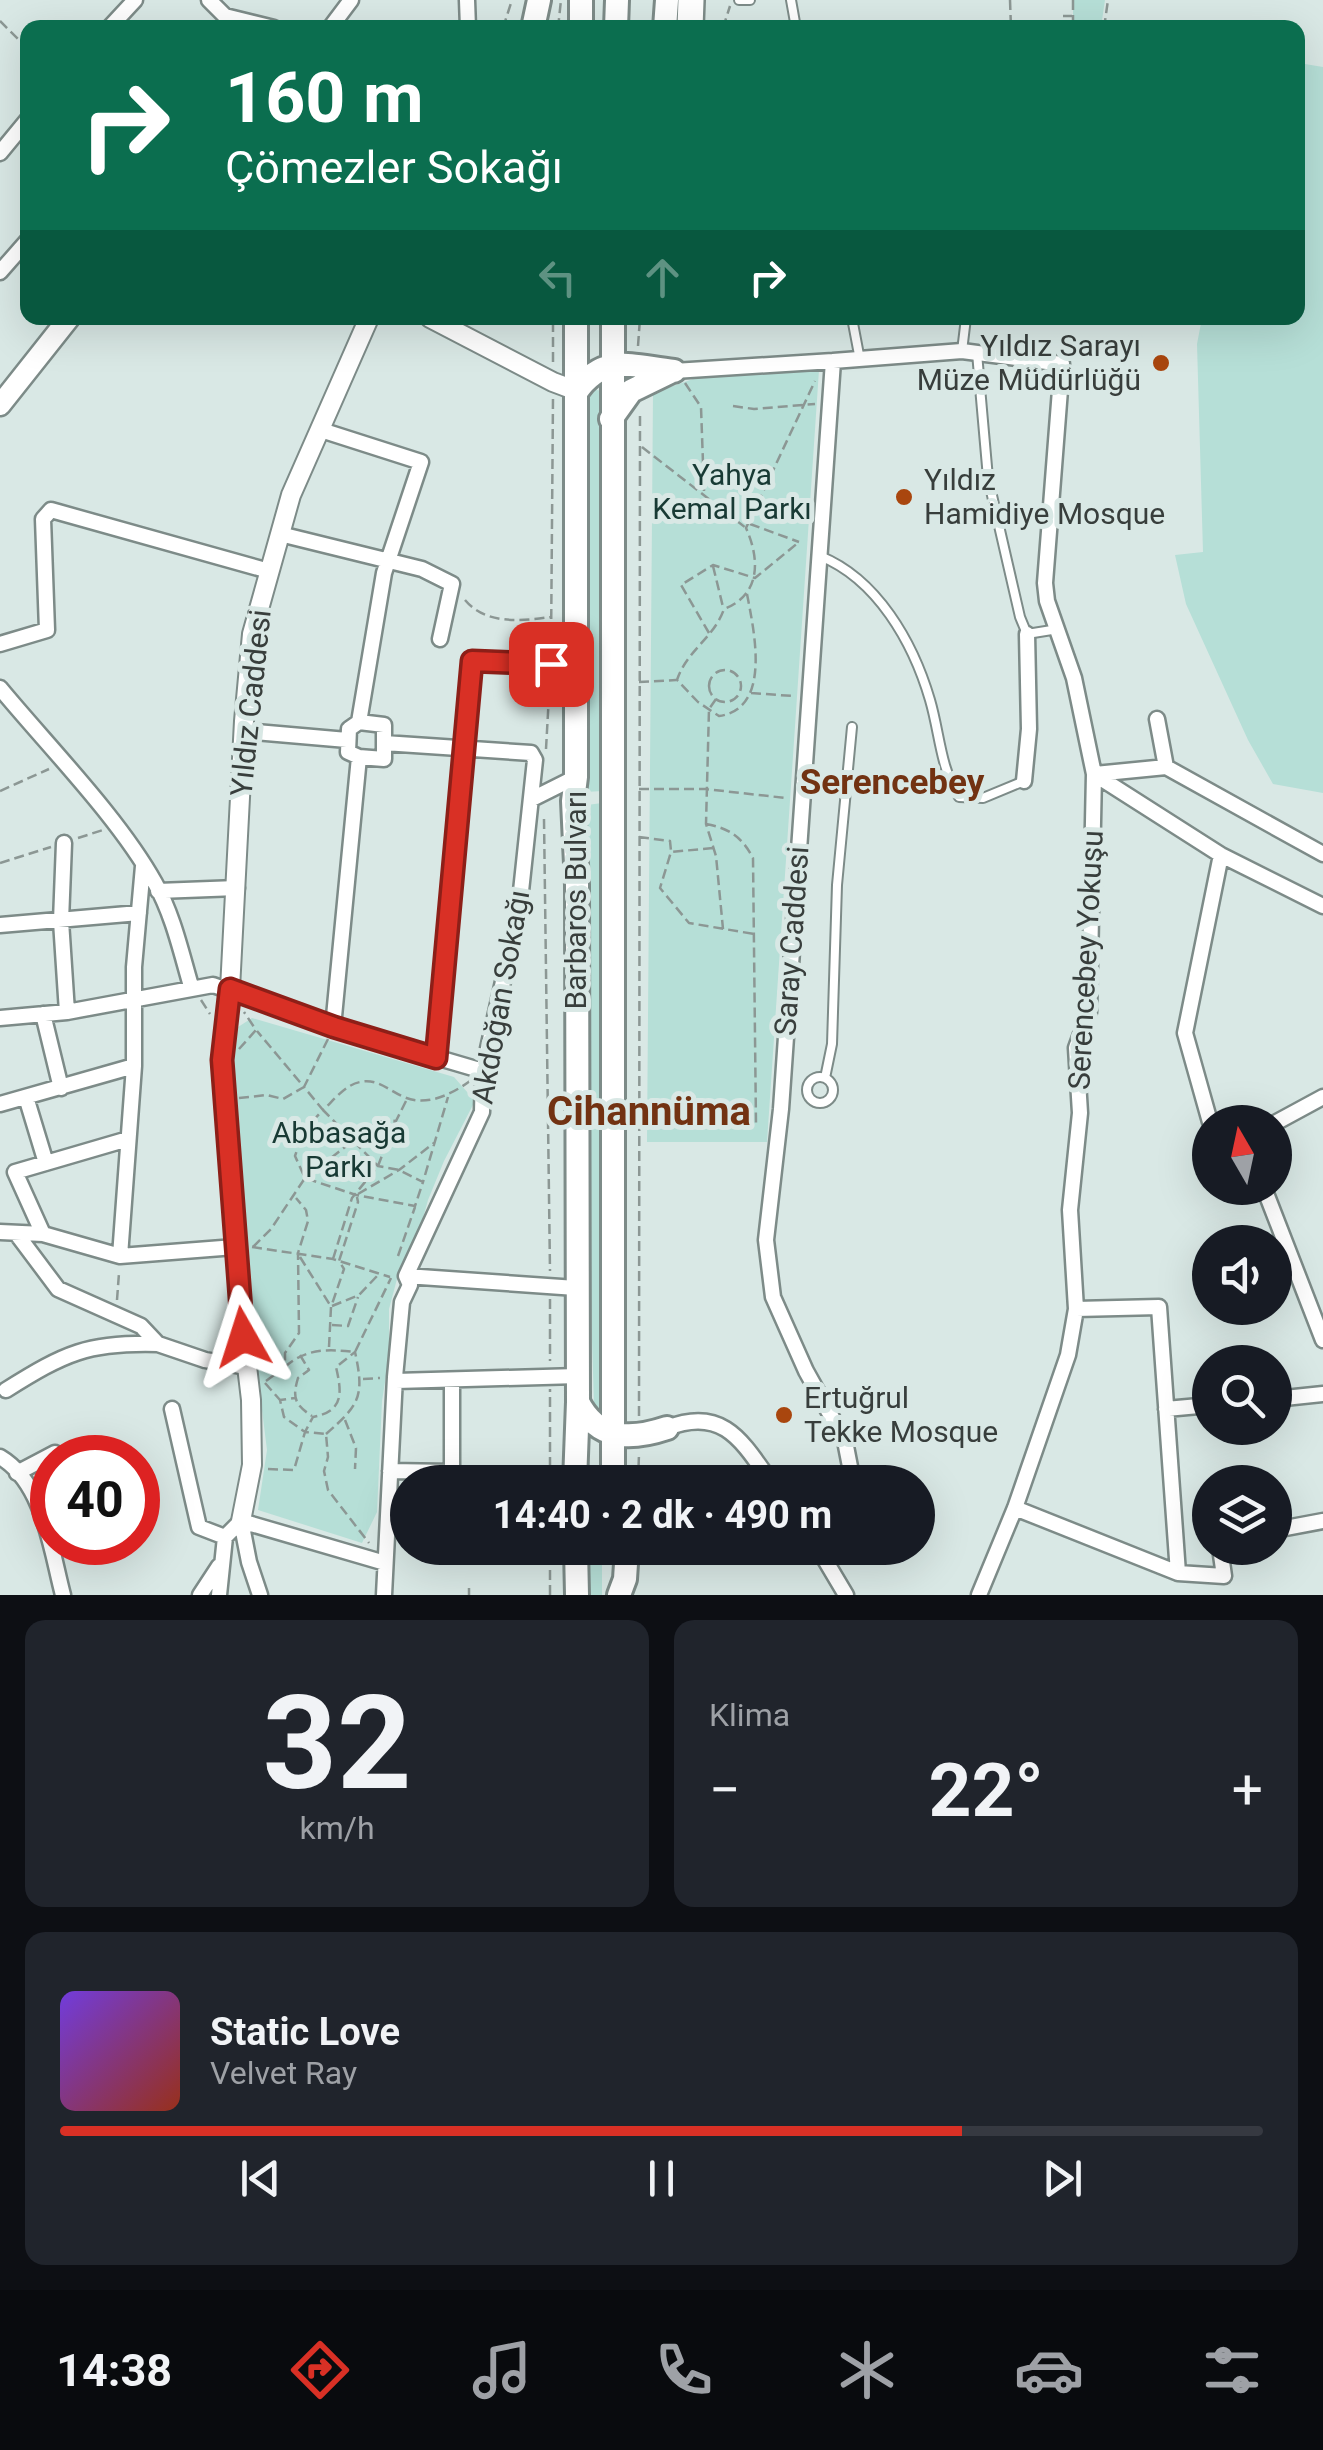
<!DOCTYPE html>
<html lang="tr">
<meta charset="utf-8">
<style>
:root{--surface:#171b24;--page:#20242c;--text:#f1f3f6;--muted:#9ea1a6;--line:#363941;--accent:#d93025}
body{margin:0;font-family:Roboto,sans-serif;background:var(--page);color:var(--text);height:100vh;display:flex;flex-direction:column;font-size:38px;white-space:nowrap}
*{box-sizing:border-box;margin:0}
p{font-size:32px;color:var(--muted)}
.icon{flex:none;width:55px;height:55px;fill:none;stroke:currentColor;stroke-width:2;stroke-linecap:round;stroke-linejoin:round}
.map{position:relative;height:1595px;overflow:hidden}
.details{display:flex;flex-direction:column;gap:25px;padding:25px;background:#0d0f14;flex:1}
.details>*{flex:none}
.top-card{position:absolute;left:20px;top:20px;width:1285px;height:305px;border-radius:20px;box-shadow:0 10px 40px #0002;background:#0b6e4f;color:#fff;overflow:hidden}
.needle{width:65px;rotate:351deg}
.controls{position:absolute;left:1192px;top:1105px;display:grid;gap:20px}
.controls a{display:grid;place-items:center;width:100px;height:100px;border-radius:50%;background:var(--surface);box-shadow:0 10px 40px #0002;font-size:50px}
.speed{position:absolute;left:30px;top:1435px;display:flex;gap:20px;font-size:50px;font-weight:700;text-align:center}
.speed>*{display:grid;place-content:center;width:130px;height:130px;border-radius:50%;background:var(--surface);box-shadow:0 10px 40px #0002;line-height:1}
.speed .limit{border:15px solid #d22;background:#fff;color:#111}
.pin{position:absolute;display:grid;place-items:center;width:85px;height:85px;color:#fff;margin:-42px;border-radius:20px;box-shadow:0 5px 15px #0006}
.me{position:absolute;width:110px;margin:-55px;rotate:354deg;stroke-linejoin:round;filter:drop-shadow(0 0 8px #0008)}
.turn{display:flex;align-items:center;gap:35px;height:210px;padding:0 40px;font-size:45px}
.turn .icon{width:130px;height:130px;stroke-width:2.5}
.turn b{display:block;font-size:70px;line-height:85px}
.lanes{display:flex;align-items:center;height:95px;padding:0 40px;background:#0003;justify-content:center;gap:50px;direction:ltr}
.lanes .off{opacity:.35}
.big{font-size:75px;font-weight:700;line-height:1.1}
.details .card{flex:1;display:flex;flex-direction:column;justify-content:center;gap:15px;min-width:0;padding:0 35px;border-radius:20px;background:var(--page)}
.details .dial{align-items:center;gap:0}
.dial b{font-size:130px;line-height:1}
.song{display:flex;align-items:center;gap:30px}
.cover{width:120px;height:120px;border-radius:15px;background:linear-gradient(135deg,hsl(260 70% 55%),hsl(10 70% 35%))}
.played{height:10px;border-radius:5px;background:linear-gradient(90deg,var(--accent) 75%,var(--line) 75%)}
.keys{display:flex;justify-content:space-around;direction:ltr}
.heat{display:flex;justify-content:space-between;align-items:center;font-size:55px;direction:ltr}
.details .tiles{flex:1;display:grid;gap:25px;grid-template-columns:1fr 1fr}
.card:last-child{grid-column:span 2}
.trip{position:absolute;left:390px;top:1465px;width:545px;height:100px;border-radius:50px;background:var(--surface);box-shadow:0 10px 40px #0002;font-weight:700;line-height:100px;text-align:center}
.tabs{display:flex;height:160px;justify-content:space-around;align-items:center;background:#090b0e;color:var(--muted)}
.tabs .icon{width:70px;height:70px}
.tabs .current{color:var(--accent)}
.tabs b{font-size:45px;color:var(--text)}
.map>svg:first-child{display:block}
.green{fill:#b6dfd7}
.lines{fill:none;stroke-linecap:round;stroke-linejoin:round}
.service-casing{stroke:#7d8b88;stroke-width:12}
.minor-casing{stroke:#7d8b88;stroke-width:19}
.tertiary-casing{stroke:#7d8b88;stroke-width:22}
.secondary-casing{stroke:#7d8b88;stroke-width:25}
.primary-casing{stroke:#7d8b88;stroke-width:28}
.motorway-casing{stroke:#7d8b88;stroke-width:30}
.path{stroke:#8c9794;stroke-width:2.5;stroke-dasharray:10 5;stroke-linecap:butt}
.service{stroke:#fff;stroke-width:8}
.minor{stroke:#fff;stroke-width:14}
.tertiary{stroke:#fff;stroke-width:18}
.secondary{stroke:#fff;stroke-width:20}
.primary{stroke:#fff;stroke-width:22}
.motorway{stroke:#fff;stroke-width:25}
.route-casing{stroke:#8d1f18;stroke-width:25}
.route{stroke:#d93025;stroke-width:18}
.poi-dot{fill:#a9460e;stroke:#d9e8e5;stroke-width:4}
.labels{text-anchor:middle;stroke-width:10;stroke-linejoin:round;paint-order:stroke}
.poi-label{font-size:30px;fill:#383e3c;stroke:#d9e8e5;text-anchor:start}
.park-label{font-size:30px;fill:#183a34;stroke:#d9e8e5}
.street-label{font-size:30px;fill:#383e3c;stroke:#d9e8e5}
.quarter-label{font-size:35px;font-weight:bold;fill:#723212;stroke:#d9e8e5}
.district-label{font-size:40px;font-weight:bold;fill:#723212;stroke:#d9e8e5}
</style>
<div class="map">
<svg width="1323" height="1595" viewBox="0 0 1323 1595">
<rect width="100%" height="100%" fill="#d9e8e5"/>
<path class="green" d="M1073 0H1105L1101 27H1073Z
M1298 34H1301L1299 63 1323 67V793L1273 784 1248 740 1186 604 1175 555 1203 552 1197 344 1202 318H1298Z
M819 370 767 1142H647L653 393 696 378Z
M586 388 602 391V791L586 792Z
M602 803 603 1412 599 1413 594 1404 588 1211 587 805Z
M252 1018 454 1077 475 1101 444 1161 428 1200 417 1240 397 1279 389 1309V1357L382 1401 377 1512 362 1543 258 1510 267 1450 255 1354 230 1058 235 1029Z
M589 1548H602V1595H589Z"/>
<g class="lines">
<defs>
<path id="service" d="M739 0H750
M791 0 796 28
M852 318 860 360
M962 351 966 318
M977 353 988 478 1020 617 1027 634 1058 629
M820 556C877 579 913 642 930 700 940 734 940 767 959 797L983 798 1024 781
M807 1090a13 13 0 1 1 26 0a13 13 0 1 1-26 0Z
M825 1078 832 1044 837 885 852 727"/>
<path id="minor" d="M209 0 225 16 274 28
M467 0 468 28
M109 28 135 0
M330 28 351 0
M0 153 28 119
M0 272 28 240
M833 361 962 351 1062 364 1045 583 1047 601 1074 678 1094 774 1089 1012 1076 1048 1080 1113 1070 1210 1076 1309 1068 1355 1015 1508 979 1595
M674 371 833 361 781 1109 766 1240 773 1297 806 1371 845 1441 853 1482
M321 430 421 462 384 573 359 722
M280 534 422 569 452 584 440 639
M0 644 47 630 43 519 51 510 269 571
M0 688C48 746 119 818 155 883 173 915 181 952 191 986
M359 722 384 725V759L359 757 348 752 349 729Z
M244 731 347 740
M384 743 531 753 535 760 519 910 483 1071 482 1112 406 1276 410 1285 402 1302 395 1377 384 1595
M1166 767 1323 854
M1094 774 1221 855 1323 906
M1095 774 1166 767 1157 719
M1024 781 1029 729 1027 634
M532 799 576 777
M64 843 61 921 67 1012
M158 891 237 888
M0 925 139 913
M43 1014 61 1088
M0 1018 67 1012 213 985 333 1027 483 1071
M333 1027 359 757
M436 1058 472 661 576 666
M26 1097 46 1163
M0 1104 134 1066
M1210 1122 1185 1033 1221 855
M1275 1123 1323 1097
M1264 1188 1323 1340
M0 1232 43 1234 120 1256 235 1247
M16 1233 58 1289 141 1326 158 1344 205 1360 247 1367
M43 1234 15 1172 128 1139
M120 1256 134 1066V967L143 866
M406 1276 576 1288
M1076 1309 1159 1307 1178 1573
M396 1381 578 1376
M6 1390C65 1353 88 1342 158 1344
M1275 1399 1323 1394
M172 1409 199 1527 225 1537
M1166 1409 1210 1405
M667 1428C723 1406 742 1441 771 1482
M0 1457C44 1483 51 1550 63 1595
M390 1471 452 1472V1380
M17 1473 55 1453 58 1458
M138 1478 143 1477
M38 1504 52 1500
M1015 1508 1178 1573 1224 1576 1220 1548
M241 1521 385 1563
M241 1521 249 1562 260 1595
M1275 1530 1323 1521
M818 1548 846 1595
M200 1595 219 1566
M219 1595 225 1537 241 1521"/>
<path id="tertiary" d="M430 318 553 382 577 391
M241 1521 252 1465 251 1400 240 1307 222 1060 230 989 244 721 252 634 291 495 369 318"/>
<path id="secondary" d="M0 405 69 318"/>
<path id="primary" d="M533 28 539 0
M581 28V0
M616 28 617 0
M665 28 667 0
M613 318V1482
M577 391C605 352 634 367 674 371
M611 419 631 391 670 372
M578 1402C598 1441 631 1440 667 1428
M575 1482 578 1402 577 885 573 801 576 777V318
M576 1548 577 1595
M619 1595 625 1579 627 1548"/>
<path id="motorway" d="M690 28 691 0"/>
</defs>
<use href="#service" class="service-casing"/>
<use href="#minor" class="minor-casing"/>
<use href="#tertiary" class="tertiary-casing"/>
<use href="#secondary" class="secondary-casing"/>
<use href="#primary" class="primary-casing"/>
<use href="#motorway" class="motorway-casing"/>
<path class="path" d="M1010 0 1011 28
M1073 0V28
M1063 16H1072
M0 21 28 49
M503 28 512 0
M558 28 561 0
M723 28 730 6
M1104 28 1108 0
M638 346 640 318
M553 362V318
M685 383 701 407 704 491
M733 406 754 409 815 404
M642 447 746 528
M750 524 799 542
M713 566 723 607
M747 594C754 631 772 709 719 716L698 702 677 680C687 650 714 638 724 609 761 595 760 559 746 528L815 381
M465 600C486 625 521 621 551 617
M709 633 681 585 713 565 755 578 799 542
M551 649 553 397
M709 686a16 16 0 1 1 32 0a16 16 0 1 1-32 0Z
M639 682 676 680
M751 693 793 696
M716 699 709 709 706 824 716 856 723 929
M546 749 550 677
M639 789H705L786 798
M0 791 49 769
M544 819 550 1271
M706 824C729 828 742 837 753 858L756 1125
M639 837 670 841 671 851
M78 838 103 830
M713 848 671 852 660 888 689 923 754 934
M0 863 51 847
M201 1000 210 1014
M328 1039 304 1087 323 1110C334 1100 345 1085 360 1082 378 1078 389 1091 404 1097 427 1107 452 1094 470 1081
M239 1049 256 1030 244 1012
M239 1098 267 1095 283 1099 304 1087 257 1031
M406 1101 396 1121 380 1120 305 1178 356 1195 415 1206 423 1182
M358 1194 399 1170 434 1143
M252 1247 333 1259 390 1277
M253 1247 271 1229 305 1178 295 1156 304 1130 323 1110 378 1166 399 1170 423 1182 448 1097
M398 1256 415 1207
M300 1257 330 1305
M333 1259 352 1198 378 1166 395 1122
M550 1299V1361
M117 1300 119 1273
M332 1306 359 1295 378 1275
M332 1325 348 1326 358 1297
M329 1347 331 1307 344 1269 339 1261 358 1202 357 1197
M300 1355 309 1370 298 1378C292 1398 295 1405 312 1416
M285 1367C306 1348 328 1349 355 1352L391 1278
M363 1379 380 1378
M266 1381 285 1367V1353L299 1333 298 1253 308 1221 306 1210 296 1198
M265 1383 280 1400
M639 1416 640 414
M345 1420 356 1448 355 1469
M326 1434C359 1405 365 1397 355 1352L336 1367C342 1393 344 1411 313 1417L305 1432 326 1434 328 1457 324 1471 328 1490 369 1543
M268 1469 294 1470 305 1432 284 1417 280 1400 295 1398
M550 1482V1389
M638 1482 639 1454
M469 1595V1588
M550 1595V1548"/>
<use href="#service" class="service"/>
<use href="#minor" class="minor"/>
<use href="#tertiary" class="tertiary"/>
<use href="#secondary" class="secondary"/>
<use href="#primary" class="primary"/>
<use href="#motorway" class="motorway"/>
</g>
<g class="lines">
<defs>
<path id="route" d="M243 1337 222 1060 230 989 334 1027 436 1058 472 661 551 664"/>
</defs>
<use href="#route" class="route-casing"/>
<use href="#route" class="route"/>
</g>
<g class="poi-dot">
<circle cx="1161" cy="363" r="10"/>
<circle cx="904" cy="497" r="10"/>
<circle cx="784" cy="1415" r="10"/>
</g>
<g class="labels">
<g class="poi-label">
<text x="1141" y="356" text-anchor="end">Yıldız Sarayı<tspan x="1141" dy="34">Müze Müdürlüğü</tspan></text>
<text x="924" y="490">Yıldız<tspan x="924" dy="34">Hamidiye Mosque</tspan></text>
<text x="804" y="1408">Ertuğrul<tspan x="804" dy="34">Tekke Mosque</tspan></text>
</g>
<g class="park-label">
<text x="732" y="485">Yahya<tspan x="732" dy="34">Kemal Parkı</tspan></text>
<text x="339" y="1143">Abbasağa<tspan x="339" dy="34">Parkı</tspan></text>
</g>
<g class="street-label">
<text transform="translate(251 703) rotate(-84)" y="10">Yıldız Caddesi</text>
<text transform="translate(576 900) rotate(-90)" y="10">Barbaros Bulvarı</text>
<text transform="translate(792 941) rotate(-86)" y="10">Saray Caddesi</text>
<text transform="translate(1086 960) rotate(-87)" y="10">Serencebey Yokuşu</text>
<text transform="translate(501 997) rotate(-80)" y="10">Akdoğan Sokağı</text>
</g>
<g class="quarter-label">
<text x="892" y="794">Serencebey</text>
</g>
<g class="district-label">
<text x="649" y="1125">Cihannüma</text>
</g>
</g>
</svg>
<div class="controls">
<a><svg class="needle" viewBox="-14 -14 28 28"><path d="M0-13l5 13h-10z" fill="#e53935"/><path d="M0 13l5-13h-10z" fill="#9ea1a6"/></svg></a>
<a><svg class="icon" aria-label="sound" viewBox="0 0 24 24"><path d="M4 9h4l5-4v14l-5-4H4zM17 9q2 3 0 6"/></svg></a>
<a><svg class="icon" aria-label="search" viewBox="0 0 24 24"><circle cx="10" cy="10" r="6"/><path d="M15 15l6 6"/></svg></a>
<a><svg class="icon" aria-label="layers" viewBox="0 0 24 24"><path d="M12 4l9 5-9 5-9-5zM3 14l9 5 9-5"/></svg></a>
</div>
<div class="speed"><div class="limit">40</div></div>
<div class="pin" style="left:551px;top:664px;background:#d93025"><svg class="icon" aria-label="arrive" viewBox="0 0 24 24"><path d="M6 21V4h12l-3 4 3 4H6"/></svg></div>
<svg class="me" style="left:243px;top:1337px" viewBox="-20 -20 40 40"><path d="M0-17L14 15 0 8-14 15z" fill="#d93025" stroke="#fff" stroke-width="4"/></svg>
<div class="trip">14:40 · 2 dk · 490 m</div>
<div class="top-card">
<div class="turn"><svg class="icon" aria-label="right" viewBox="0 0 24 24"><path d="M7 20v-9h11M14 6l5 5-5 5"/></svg><div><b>160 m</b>Çömezler Sokağı</div></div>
<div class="lanes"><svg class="icon off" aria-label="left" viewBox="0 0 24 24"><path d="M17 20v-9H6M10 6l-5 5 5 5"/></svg><svg class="icon off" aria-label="ahead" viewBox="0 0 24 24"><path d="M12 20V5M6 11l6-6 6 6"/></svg><svg class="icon" aria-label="right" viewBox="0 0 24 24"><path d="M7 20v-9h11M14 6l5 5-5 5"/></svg></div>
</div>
</div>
<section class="details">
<div class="tiles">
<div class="card dial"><b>32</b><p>km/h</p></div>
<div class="card"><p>Klima</p>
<div class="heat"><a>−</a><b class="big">22°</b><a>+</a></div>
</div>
<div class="card">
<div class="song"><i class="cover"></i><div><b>Static Love</b><p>Velvet Ray</p></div></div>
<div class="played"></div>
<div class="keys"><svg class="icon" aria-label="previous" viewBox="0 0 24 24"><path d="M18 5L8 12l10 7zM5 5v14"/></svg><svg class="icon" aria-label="pause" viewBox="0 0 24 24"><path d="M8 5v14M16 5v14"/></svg><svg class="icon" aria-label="next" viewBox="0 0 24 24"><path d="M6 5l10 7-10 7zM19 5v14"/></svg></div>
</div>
</div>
</section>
<nav class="tabs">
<b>14:38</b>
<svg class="icon current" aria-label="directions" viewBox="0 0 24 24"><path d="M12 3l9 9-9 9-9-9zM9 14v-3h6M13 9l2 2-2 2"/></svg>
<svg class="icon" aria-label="music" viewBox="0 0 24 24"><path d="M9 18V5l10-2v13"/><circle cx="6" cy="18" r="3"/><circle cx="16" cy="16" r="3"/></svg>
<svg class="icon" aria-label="phone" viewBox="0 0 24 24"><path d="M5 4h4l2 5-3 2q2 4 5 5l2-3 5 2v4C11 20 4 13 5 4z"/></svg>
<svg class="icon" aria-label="climate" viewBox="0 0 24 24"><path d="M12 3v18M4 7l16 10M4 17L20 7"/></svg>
<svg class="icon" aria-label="car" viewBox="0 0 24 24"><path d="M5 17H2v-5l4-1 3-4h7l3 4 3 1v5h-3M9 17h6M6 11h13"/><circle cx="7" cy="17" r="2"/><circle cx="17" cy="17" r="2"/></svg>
<svg class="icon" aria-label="filters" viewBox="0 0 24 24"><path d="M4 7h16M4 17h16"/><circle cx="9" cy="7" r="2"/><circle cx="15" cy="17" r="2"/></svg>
</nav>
